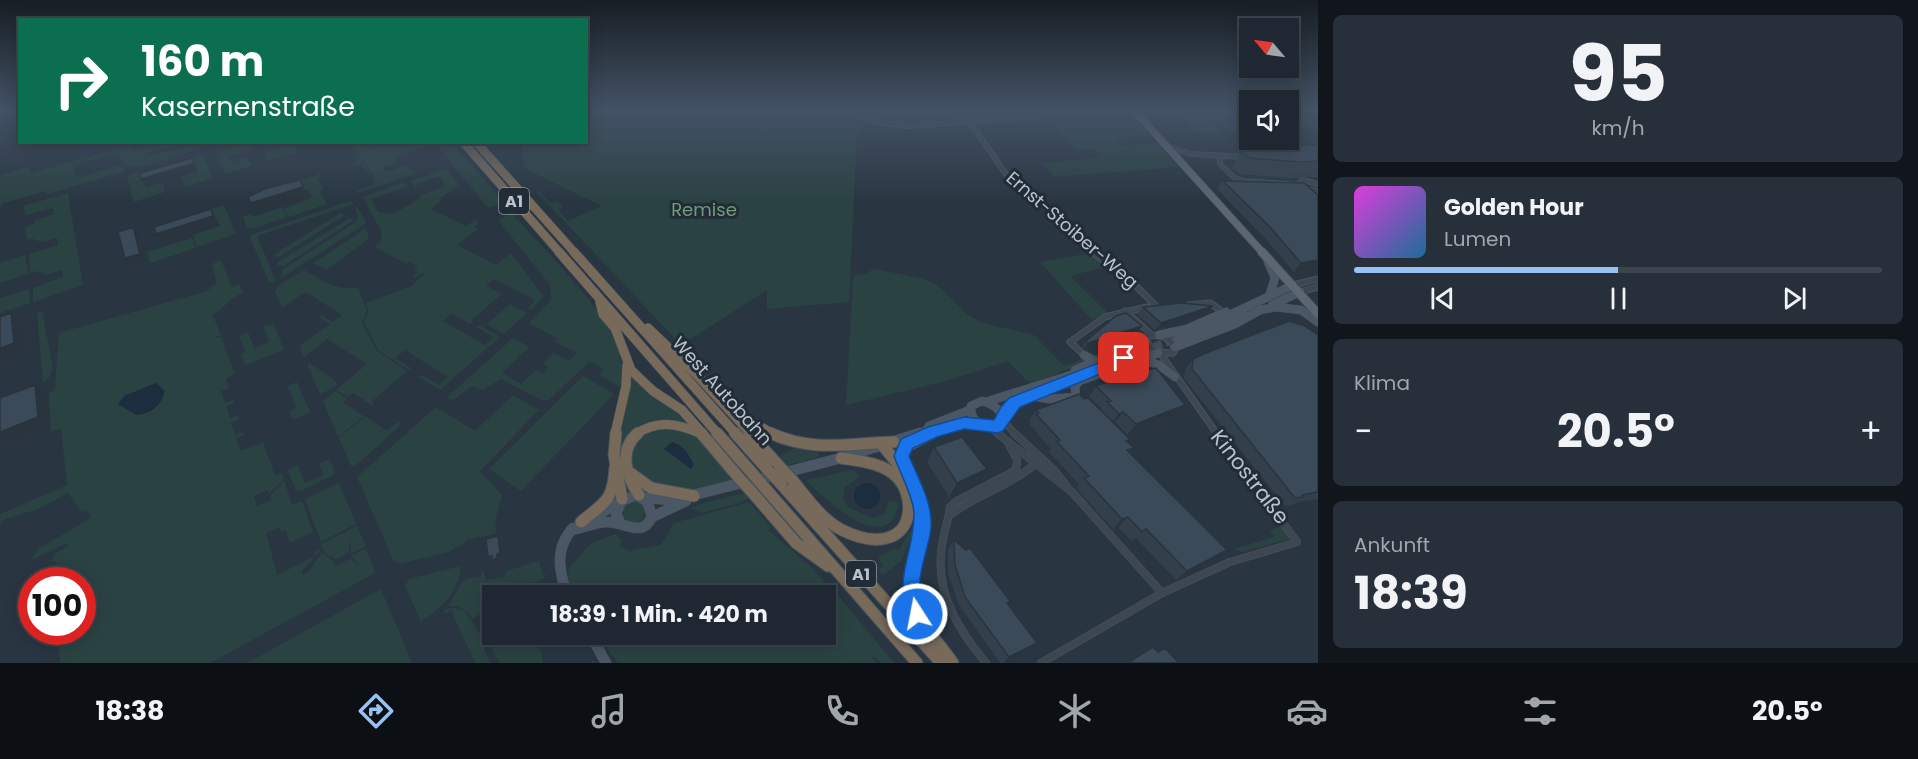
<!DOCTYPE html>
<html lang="de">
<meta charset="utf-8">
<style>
:root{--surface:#1f2832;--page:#27303a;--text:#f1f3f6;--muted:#a1a6ac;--line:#3c444d;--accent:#98c2f3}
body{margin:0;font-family:Poppins,sans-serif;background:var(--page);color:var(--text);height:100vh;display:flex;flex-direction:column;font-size:22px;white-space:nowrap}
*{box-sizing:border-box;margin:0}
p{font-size:20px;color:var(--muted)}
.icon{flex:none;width:33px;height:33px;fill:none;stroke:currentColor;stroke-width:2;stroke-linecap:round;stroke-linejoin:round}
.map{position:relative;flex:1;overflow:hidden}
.side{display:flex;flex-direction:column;gap:15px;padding:15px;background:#11161c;width:600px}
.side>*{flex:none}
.top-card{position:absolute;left:18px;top:18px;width:570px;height:126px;border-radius:0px;box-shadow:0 3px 15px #0003,0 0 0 2px var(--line);background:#0b6e4f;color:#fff;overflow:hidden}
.needle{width:39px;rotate:299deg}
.tools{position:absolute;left:1239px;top:18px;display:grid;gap:12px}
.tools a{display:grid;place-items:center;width:60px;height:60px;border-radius:0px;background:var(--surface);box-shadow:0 3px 15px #0003,0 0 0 2px var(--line);font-size:30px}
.speed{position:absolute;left:18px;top:567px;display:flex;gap:12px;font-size:30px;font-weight:700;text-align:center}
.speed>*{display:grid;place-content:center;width:78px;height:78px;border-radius:50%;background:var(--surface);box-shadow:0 3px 15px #0003,0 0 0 2px var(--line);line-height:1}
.speed .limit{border:9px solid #d22;background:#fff;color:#111}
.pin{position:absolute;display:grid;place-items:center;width:51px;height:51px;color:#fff;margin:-26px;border-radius:12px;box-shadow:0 3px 9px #0006}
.me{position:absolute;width:66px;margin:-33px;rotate:349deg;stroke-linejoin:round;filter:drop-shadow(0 0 4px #0008)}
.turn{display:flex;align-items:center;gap:21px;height:126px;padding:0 24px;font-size:27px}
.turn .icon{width:78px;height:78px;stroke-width:2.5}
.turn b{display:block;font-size:42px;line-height:51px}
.big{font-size:45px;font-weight:700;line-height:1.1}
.side .tile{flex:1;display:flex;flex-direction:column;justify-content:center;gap:9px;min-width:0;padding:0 21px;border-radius:9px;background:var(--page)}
.side .dial{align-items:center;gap:0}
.dial b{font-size:78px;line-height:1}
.song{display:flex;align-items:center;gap:18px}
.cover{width:72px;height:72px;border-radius:9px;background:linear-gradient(135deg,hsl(300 70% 55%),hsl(200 70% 35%))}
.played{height:6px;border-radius:3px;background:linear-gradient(90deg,var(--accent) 50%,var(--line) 50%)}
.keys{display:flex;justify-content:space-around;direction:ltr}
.heat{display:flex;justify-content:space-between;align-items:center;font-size:33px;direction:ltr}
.trip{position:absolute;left:482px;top:585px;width:354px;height:60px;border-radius:0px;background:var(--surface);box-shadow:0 3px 15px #0003,0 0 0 2px var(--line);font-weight:700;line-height:60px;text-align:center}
.tabs{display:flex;height:96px;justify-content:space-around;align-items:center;background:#0c1014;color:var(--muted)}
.tabs .icon{width:42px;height:42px}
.tabs .selected{color:var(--accent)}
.tabs b{font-size:27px;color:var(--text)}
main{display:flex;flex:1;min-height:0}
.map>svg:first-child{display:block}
.airport{fill:#37434f}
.green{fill:#2b4243}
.water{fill:#1c2d40}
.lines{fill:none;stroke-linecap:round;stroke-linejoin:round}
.secondary-tunnel{stroke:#3f4b57;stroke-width:8;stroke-dasharray:8 4;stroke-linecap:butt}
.street-far2-casing{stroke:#4a535e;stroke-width:6}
.street-far1-casing{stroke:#4a535e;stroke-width:7}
.street-casing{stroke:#4a535e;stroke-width:8}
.secondary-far1-casing{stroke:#4a535e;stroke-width:9}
.secondary-casing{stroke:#4a535e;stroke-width:11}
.primary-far1-casing{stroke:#4a535e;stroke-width:8}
.primary-casing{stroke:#4a535e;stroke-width:10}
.highway-far2-casing{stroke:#48525c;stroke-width:9}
.highway-far1-casing{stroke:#48525c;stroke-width:10}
.highway-casing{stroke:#48525c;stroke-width:13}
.street-far2{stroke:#3d4752;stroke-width:4.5}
.street-far1{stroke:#3d4752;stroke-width:5}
.street{stroke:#3d4752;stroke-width:7}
.secondary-far1{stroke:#4b5765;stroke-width:8}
.secondary{stroke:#4b5765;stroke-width:10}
.primary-far1{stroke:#5b6672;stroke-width:7}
.primary{stroke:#5b6672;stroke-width:8}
.highway-far2{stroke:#776a5b;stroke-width:8}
.highway-far1{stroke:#776a5b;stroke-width:9}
.highway{stroke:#776a5b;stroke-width:11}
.highway-bridge-casing{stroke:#48525c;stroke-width:13;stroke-linecap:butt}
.highway-bridge{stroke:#776a5b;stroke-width:11}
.wall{fill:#33404c}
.shaded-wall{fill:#29343e}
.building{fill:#3b4a58;stroke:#29343e;stroke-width:1.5}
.route{fill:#1a73e8;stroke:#114b97;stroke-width:1.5}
.labels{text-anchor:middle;stroke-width:6;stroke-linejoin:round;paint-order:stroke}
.shield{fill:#222c37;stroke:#8c959f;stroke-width:1.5}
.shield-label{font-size:16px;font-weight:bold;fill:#bac2cc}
.park-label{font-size:18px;fill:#739b79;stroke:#222c37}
.street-label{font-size:18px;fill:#bac2cc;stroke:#222c37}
.near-street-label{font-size:21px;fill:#bac2cc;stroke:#222c37}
</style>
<main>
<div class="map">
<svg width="1318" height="663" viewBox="0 0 1318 663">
<rect width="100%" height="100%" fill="#293642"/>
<path class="airport" d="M1169 109H1249L1250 110 1206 111 1222 131H1196L1183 119 1177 118Z"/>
<path class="green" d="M587 109H836L857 119 862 127 857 135 849 302 767 309V290L681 345 537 192 539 191 550 203 557 201 563 207 558 210 568 221 602 206 526 169 524 165 521 143 586 142Z
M937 109H979L988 119 948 122Z
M1131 114 1150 135 1116 139 1122 146 1157 143 1179 167 1054 177 1042 163 1096 158 1099 154 1092 149H1076L1043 121Z
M165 142 188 143 150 152 144 157 198 143 203 148 138 168C128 168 124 165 120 156L114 157 113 154 73 165 76 178 117 166 125 169 124 172 47 194 46 191 3 203 0 208V176L28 166 30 173 129 146 135 151Z
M292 142 298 152 268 161 263 152 279 147 277 143Z
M243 143H249L252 149 229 157 232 162 247 157 252 166 225 174 215 152Z
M386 143H425L428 146 395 158 398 162 383 167 386 172 408 165 415 174 358 193 356 190 375 185 370 175 378 183 357 152 370 174H368L361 164 357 166 355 163 358 159 351 143H366L369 148Z
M435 143H453L515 216 513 218 518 220C543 248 608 314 618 347 622 360 622 374 621 388L599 374 604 369 590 361 549 400H541L501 379 483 390 472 386 453 400 446 398 513 338 529 347 502 373 521 384 536 370 543 373 549 367 542 364 554 353 569 361 577 353 555 342 558 339 529 323 551 300 550 285 498 220 507 216 498 205 488 208Z
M203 155 213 178 185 187 181 176 171 173 168 164Z
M166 165 169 172 159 183 163 184 165 192 134 202 129 185 156 177 129 184 127 176Z
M443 170H447L459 185 440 198 442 200 431 209 466 226 477 219 478 224 474 227 478 229 457 245 496 265 511 253 543 296 531 310 528 309 535 300 494 279 486 286 502 294 471 320 473 322 470 324 451 314 443 321 485 345 494 337 476 327 479 325 500 337 440 390 419 377 422 375 439 385 448 377 405 350 395 358 411 368 409 370 379 351 364 322 369 311 366 303 412 286 428 270 415 278 412 277 418 273 414 270 418 267 409 262 406 264 374 246 380 242 382 232 362 197 405 182 408 186 406 187 371 199 378 212 393 214 419 199 420 195 446 186 439 176 416 184 417 189 411 181Z
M320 174 321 176 317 178 323 187 320 192 327 204 289 217 284 209 312 197 308 189 299 192 284 186Z
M68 193 83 285 33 302V288L63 277 62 270 45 275 38 271 30 273 29 254 58 245 57 238 43 242 34 240 33 238 27 240 25 227 35 224V220L54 214 53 208 26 215 23 206Z
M350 201 354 204 257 236 276 281 272 283 269 282 250 238 251 235Z
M224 205 236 234 197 247 193 235 199 225 195 214Z
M282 207 287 217 252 229 247 228 243 217 251 214 253 217Z
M354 207H357L366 222 365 224 281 278 283 269 356 222 358 215Z
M340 213 345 215 279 257 272 256Z
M350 218 353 220 351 222 283 266 277 265 278 262Z
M366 228 369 239 326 270 314 263Z
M192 238 196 248 150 263 147 252Z
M1090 253 1108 266 1070 276 1108 313 1092 320 1040 262Z
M25 255 28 274 0 283V263Z
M221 260 232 287 239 284 243 293C228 298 226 309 212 314L221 335 215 337H221L226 350 221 352 226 351 235 373 226 379 229 388 221 391 225 403 233 400 234 403 226 406 230 418 238 415 239 419 231 423 235 435 243 432 244 435 236 438 241 451 263 442 275 476 282 473 284 479 269 494 267 490 254 496 257 506 271 500 270 496 284 480 292 505 302 501 313 532 290 543 286 530 281 532 279 527 266 533 277 575 315 556 314 552 319 549 320 551 302 571 303 575 310 570 322 552 333 561 335 566 350 559 361 566 351 556 366 548 375 573 210 663H60L57 632H82V580H52L58 577 56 561 52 562C51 553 60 551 68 547L67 543 31 560 38 549 91 518 87 510 82 513 68 493 38 509 5 519 0 524V534V514L67 485 61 428 51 432 49 394 55 388 59 333 207 291 217 283 212 264Z
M874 269 921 278 937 285 967 314 980 322 1034 335 1064 366 1098 353 1110 352 1031 384 1025 379 1008 361 950 380 846 405 853 280 854 275 865 274Z
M304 270C324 280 335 292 358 287L367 311 362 323 378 352 407 371 371 402 374 405 373 406 353 393 348 397 336 390 367 364 327 339 304 357 299 346 324 328 329 329 326 327 330 324 319 317 321 315 333 322 342 315 306 292 282 308 275 291 279 285Z
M29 289 30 303 0 313V298Z
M510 304 527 313 504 334 487 324Z
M42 311 53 368 49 378 43 382 37 313Z
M274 324 284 350 245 365 241 354 246 352 239 336 248 332 254 348 269 342 263 326Z
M310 363 337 382V385L320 395 307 364Z
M630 375 677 410 688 424C665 414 648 425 629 436L632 490 624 492 617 445 629 393Z
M583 376 614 394 521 491 489 469Z
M297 382 310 412 293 420 289 412 296 408 288 386Z
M335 391 347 398 343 402 364 416 338 437 323 401Z
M513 395 539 410 480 471 502 495 495 522 497 533 468 540 467 536V541L449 552 402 563 394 562 357 477 436 407 475 431Z
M380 409 402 424 355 466H351L339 438 365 416 387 431 397 422Z
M677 426 701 439 734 480C714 486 682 497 660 489 653 486 638 476 634 470 624 454 638 434 653 428 660 426 670 427 677 426Z
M794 448 818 453 820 457 788 465 779 456Z
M330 459 335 473 333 475 301 491 295 489 288 470 298 465 305 483 323 475 319 464Z
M854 470 860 477 845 487 843 498 849 508 874 518 884 514 889 501 899 503C888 561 824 498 806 480Z
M339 483 356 524 321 542 305 499Z
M740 494H746L749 498 740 503 701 513 692 509 697 505Z
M623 512a11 11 0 1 1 22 0a11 11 0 1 1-22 0Z
M749 502 771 527 768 530 810 566 836 593 894 663H881L870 653 877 663H618L606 646 608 641 604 636 601 637 599 635 825 634V596L575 595 570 588 568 571C571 565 587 547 591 544 598 540 607 538 615 534L621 539 620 546 629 551 661 545 674 523Z
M915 523 917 524 901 561 883 575 878 570 883 566 878 557 896 548 898 551Z
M1284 524 1290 537 1289 539 1243 552 1234 549 1274 537 1270 531Z
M357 526 366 546 351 554V538L348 553 336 559 326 554 321 544Z
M539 561 543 575H548L532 584 539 595H519L517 592 511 595 492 596V607L472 619C465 608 461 606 448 606L464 580 481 576V571H483L486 580 505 577 506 571Z
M461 566C458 593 442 607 421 622L405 586 409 579Z
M381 589 412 663H247Z
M455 608 465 611 479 632 492 624V627L484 632 481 641 490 663H475L451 610 444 614 445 609Z
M495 634 532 635 542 653 543 663H499L490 645Z"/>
<path class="water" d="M156 383 165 391C161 406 151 414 136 415L118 404 124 396Z
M672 442C684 445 689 455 694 465L691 469 664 449Z
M854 496a13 13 0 1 1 26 0a13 13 0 1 1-26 0Z"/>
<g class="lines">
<path class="secondary-tunnel" d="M1143 351 1175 339"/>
<defs>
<path id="street-far2" d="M840 109 876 122 908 126 1022 118 1087 109
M1045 109 1054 115
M971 123 1010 180 1039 201 1094 253
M1172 148 1190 154 1244 157
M1220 163V159L1224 156
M1222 166 1235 178 1243 181 1299 185
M1303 186 1300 182 1303 180 1318 184
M1307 189 1318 191"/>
<path id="street-far1" d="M1092 252 1132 282 1155 305
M1293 285 1318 279
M1300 292 1318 287
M1189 305 1210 303 1223 312
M1125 311 1152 335
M1148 336C1160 334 1171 337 1175 350L1173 353C1160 353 1153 352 1146 341Z
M1160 353 1217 434
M1084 355 1070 342 1105 317 1147 307
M1003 420 1015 434
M989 427 999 434"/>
<path id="street" d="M997 433 1072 492 1162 593
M1014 433 1054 470 1069 489
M949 516C976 494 1010 487 1036 463V456L1032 451
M986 663C960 632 937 596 941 553 942 537 948 523 950 507L955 502 1016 470 1017 460 1007 441
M1041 663 1162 593 1230 562 1297 542 1216 433"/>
<path id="secondary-far1" d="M1268 262 1275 278 1270 294
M1272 305 1300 292
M1221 319 1293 285
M1159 335 1187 329 1226 312
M1177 339 1244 316
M1175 347 1235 324 1260 310 1276 307 1301 310 1318 322
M1084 355 1096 362
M1144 360 1159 365 1175 377
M1075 370 1146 341
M1061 385 1079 381 1158 353
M1032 396 1049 399 1076 397 1075 387 1079 381
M982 401C992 404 999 408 1004 418L1001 424C986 428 970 425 971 406Z
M986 402C1038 385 1091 370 1143 351
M1003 415 1014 402 1066 383
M928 431 977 423
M915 434 926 431 929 426 970 410"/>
<path id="secondary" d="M756 480 841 458 920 433
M645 498 674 500 745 482
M652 517 686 501
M591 518 617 504
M571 530C583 528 593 523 605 522 622 520 643 540 652 516L647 501 636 495 621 501 616 514 621 524
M568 596C559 572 554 549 573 528
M590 634 606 663"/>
<path id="primary-far1" d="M1133 109 1263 253"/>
<path id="primary" d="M1262 252 1318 314"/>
<path id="highway-far2" d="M463 142 560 253
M476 142 575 253"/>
<path id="highway-far1" d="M559 252 718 434
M574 252 736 434
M600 302 603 314 615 328 631 370 653 391 682 410 703 434
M648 328 697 375 751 434
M739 414 773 434
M615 434 626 386 627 365
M636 434C657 420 677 423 699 433
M930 434 933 432"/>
<path id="highway" d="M616 433 614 455 622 499
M638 433C618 450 626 476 639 495
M701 433 739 478
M717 433 753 474
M735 433 768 470
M749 433 780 467
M770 433C814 453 849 443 894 442
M883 446C914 483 929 500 917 550 913 567 909 584 913 601 919 625 940 643 953 663
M629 472 651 488 694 496
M906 472 903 460 905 447 932 433
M793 481C807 498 822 520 842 530 856 537 872 542 887 538 914 531 914 495 897 477 883 463 860 461 841 458
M781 484 941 663
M765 488 917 663
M751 491 796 543 828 566
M581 522C606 501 613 501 615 467"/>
</defs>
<use href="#street-far2" class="street-far2-casing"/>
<use href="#street-far1" class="street-far1-casing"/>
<use href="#street" class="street-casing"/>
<use href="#secondary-far1" class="secondary-far1-casing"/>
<use href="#secondary" class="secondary-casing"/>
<use href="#primary-far1" class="primary-far1-casing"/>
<use href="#primary" class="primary-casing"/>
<use href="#highway-far2" class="highway-far2-casing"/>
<use href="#highway-far1" class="highway-far1-casing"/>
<use href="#highway" class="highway-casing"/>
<use href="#street-far2" class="street-far2"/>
<use href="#street-far1" class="street-far1"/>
<use href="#street" class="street"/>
<use href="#secondary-far1" class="secondary-far1"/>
<use href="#secondary" class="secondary"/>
<use href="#primary-far1" class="primary-far1"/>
<use href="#primary" class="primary"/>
<use href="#highway-far2" class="highway-far2"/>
<use href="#highway-far1" class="highway-far1"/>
<use href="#highway" class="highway"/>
<defs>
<path id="highway-bridge" d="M780 467 793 481
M768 470 781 484
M753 474 765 488
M739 478 751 491"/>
</defs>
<use href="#highway-bridge" class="highway-bridge-casing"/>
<use href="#highway-bridge" class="highway-bridge"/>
</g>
<path class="wall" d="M1208 109H1229L1244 123 1239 130 1227 131 1206 112Z
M1289 109H1318V134L1288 110Z
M1318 145V177L1289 178 1239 174 1232 168 1242 152Z
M1223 181 1318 195V267L1294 272 1262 235 1217 189Z
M1213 306 1207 313 1155 330 1137 314 1143 307Z
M1138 332 1084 348 1082 347 1086 341Z
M1318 335V499L1297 502 1293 505 1285 506 1184 378 1186 368 1193 359Z
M1096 386 1175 415 1127 435 1115 422 1113 423 1128 442 1130 453 1215 559 1176 580 1136 538 1132 541 1118 527 1113 529 1076 488 1079 484 1049 452 1051 449 1029 424 1031 422 1029 420 1036 410 1084 399 1101 410 1102 409 1089 397Z
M934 447 978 484 949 497 927 462Z
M954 540 1007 604 1037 643 1028 651 1005 663H1000L959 605 948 574V550Z"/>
<path class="shaded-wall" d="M192 158 198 171 146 187 141 179Z
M303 187 308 197 256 214 251 203Z
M211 209 220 226 163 245 156 234Z
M133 227 138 235 146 262 131 267 125 258Z
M1318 260V267L1294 272 1301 263Z
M1213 306 1207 313 1155 330 1161 323Z
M11 313 21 324 24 354 1 362 0 348Z
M1142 326 1138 332 1084 348 1088 343Z
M35 385 46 395 49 428 6 445 0 440V432Z
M1185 405 1175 415 1127 435 1136 424Z
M1123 412 1115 422 1110 424 1119 414Z
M987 469 978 484 949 497 957 483Z
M1128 517 1118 527 1113 529 1122 519Z
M498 536 501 556 498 557V561L493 562 492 560 497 554Z
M1227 550 1215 559 1176 580 1187 571Z
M1037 643 1028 651 1005 663H1003L1009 657Z"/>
<path class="building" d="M1216 109H1229L1244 123H1232Z
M1302 109H1318V121Z
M1318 145V161L1301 162 1250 158 1242 152 1249 146Z
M192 158 194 163 141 179 140 173Z
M300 180 303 187 251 203 248 197 267 188Z
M1223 181 1304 183 1318 195V260L1301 263 1269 226Z
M211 209 213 216 156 234 154 227Z
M133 227 140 254 125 258 118 232Z
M1181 303 1213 306 1161 323 1143 307Z
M11 313 14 343 0 348V317Z
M1126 313 1142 326 1088 343 1086 341 1116 316Z
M1289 321 1305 326 1318 335V492L1302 495 1303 497 1295 498 1192 369 1193 359 1206 353Z
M1156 368 1185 405 1136 424 1123 412 1119 414 1107 402 1111 401 1096 386 1131 373Z
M35 385 38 417 0 432V398Z
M1079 394 1084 399 1088 398 1130 439 1126 441 1134 448 1127 450 1227 550 1187 571 1146 529 1142 532 1128 517 1122 519 1084 478 1089 476 1057 442 1060 440 1036 414 1039 413 1036 410Z
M962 437 987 469 957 483 934 447Z
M498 536 500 553 497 554V558L492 560V556L488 557 486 539Z
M954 540 966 550 970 548 1010 601 1007 603 1037 643 1009 657 965 597 955 565Z
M1153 647 1158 652 1165 648 1179 663H1130L1129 662Z
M594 659 596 663H590V662Z"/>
<linearGradient id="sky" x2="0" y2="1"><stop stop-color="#171e24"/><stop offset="0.54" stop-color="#435265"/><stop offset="1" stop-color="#435265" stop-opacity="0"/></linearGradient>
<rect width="1318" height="202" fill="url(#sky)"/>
<path class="route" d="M1124 353 1129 355 1131 358 1129 362 1020 407 1003 431 998 433 964 429 937 437 913 448 909 456C918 478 933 503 931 528 929 545 922 562 920 579 919 593 929 607 924 620L917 623 910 620C892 577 914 555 914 514 914 498 899 471 894 456L901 439 928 427 964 417 994 420 1001 407 1009 398Z"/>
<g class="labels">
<g class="shield">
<rect x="499" y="188" width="30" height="26" rx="4.5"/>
<rect x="846" y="561" width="30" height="26" rx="4.5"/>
</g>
<g class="shield-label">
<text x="514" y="207">A1</text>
<text x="861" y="580">A1</text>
</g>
<g class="park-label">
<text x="704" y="216">Remise</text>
</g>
<g class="street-label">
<text transform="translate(1072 230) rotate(41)" y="6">Ernst-Stoiber-Weg</text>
<text transform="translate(722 391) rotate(48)" y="6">West Autobahn</text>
</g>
<g class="near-street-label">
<text transform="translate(1250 477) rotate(52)" y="7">Kinostraße</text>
</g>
</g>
</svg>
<div class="tools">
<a><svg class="needle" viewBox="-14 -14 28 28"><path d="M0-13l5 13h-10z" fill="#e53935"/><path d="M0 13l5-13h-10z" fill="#a1a6ac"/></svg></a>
<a><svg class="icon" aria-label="sound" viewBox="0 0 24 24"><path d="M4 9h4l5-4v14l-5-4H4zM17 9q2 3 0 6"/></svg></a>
</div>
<div class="speed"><div class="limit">100</div></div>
<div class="pin" style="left:1124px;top:358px;background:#d93025"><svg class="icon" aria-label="arrive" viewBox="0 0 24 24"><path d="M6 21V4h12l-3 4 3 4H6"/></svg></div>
<svg class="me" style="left:917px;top:614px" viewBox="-20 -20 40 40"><circle r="17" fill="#1a73e8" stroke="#fff" stroke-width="3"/><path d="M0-11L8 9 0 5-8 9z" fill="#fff"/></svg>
<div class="trip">18:39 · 1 Min. · 420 m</div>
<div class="top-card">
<div class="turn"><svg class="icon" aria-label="right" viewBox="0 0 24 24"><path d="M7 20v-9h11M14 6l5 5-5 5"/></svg><div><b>160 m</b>Kasernenstraße</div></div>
</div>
</div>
<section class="side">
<div class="tile dial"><b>95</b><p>km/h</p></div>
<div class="tile">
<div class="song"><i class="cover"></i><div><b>Golden Hour</b><p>Lumen</p></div></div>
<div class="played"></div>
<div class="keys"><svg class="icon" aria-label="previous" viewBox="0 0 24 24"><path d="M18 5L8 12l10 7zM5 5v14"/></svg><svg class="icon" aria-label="pause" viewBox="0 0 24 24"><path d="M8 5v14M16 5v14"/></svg><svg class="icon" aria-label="next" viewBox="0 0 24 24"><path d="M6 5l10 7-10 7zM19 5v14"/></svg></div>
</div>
<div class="tile"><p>Klima</p>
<div class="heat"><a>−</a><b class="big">20.5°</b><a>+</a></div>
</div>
<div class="tile"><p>Ankunft</p><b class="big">18:39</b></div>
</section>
</main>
<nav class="tabs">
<b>18:38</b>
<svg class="icon selected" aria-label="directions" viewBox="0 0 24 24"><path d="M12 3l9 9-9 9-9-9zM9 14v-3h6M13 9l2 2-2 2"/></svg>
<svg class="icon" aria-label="music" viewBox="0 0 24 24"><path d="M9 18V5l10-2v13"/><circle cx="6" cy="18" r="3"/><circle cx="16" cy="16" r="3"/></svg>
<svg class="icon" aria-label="phone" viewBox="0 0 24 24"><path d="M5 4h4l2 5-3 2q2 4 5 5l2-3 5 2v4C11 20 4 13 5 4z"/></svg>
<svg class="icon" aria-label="climate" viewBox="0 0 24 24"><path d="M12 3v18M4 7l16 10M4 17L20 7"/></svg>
<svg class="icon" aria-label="car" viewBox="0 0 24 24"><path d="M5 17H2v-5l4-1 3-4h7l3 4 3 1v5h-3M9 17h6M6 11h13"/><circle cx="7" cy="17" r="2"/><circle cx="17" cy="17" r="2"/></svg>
<svg class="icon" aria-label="filters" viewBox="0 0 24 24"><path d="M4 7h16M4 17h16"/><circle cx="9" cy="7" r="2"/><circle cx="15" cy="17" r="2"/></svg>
<b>20.5°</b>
</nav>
